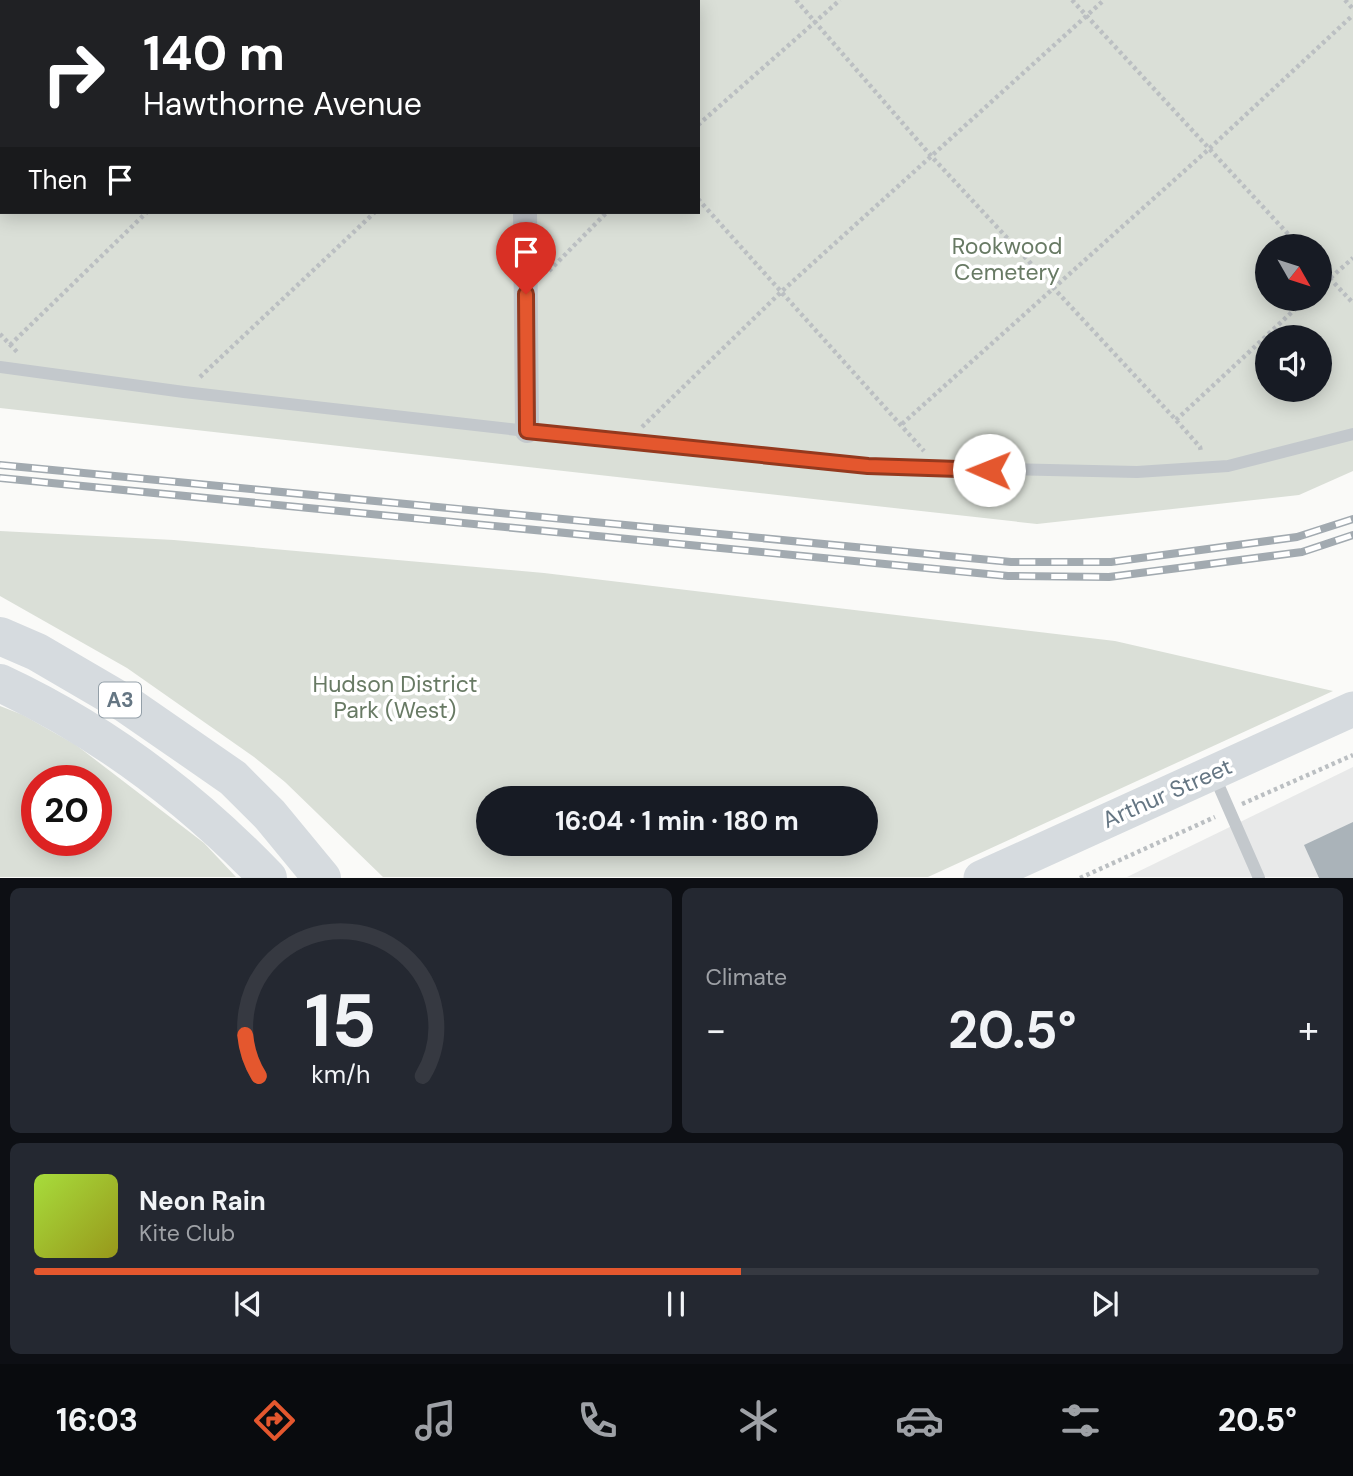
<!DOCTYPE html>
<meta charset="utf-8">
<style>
:root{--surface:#171b24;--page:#242831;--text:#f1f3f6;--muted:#9ea1a6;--line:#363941;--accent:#e4572e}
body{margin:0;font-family:"DM Sans",sans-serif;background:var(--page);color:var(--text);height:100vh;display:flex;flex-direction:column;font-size:26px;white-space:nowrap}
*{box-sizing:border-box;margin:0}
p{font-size:23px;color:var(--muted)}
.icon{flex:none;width:38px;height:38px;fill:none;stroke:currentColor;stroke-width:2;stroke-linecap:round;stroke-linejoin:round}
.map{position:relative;height:878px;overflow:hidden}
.drawer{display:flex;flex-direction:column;gap:10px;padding:10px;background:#0d0f14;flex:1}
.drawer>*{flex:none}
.guide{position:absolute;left:0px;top:0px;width:700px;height:214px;box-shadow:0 4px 18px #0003;background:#202124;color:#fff;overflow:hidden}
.needle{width:46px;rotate:129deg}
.tools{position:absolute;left:1255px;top:234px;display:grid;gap:14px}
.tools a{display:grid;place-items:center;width:77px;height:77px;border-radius:50%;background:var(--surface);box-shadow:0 4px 18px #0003;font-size:35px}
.speed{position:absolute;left:21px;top:765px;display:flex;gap:14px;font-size:35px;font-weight:700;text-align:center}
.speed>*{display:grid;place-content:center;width:91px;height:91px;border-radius:50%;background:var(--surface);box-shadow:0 4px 18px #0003;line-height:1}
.speed .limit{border:10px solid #d22;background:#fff;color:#111}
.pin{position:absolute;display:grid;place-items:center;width:60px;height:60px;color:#fff;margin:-72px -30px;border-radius:50% 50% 50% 0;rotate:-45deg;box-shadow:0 0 7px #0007}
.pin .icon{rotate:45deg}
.me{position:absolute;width:77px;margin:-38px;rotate:271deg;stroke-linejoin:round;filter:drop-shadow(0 0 5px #0008)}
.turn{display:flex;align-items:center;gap:24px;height:147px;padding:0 28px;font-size:32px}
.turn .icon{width:91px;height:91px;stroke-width:2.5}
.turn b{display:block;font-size:49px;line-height:60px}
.then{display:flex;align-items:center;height:66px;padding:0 28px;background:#0003;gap:14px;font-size:26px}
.big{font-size:52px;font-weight:700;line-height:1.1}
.drawer .widget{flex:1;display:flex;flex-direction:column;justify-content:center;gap:10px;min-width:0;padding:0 24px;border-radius:10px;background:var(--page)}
.drawer .dial{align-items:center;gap:0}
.dial svg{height:182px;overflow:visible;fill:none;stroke:var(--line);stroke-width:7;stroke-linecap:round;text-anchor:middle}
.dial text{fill:var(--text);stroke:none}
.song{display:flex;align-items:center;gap:21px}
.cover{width:84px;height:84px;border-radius:10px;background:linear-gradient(135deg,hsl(80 70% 55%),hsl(60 70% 35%))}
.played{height:7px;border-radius:4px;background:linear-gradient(90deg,var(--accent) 55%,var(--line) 55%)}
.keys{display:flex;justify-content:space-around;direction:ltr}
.heat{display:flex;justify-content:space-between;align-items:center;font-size:38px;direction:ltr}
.drawer .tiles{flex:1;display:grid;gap:10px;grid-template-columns:1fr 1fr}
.widget:last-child{grid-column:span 2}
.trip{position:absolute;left:476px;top:786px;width:402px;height:70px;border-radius:35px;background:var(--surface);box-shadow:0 4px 18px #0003;font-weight:700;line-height:70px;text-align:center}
.menu{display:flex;height:112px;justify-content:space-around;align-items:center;background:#090b0e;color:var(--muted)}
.menu .icon{width:49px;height:49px}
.menu .active{color:var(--accent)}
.menu b{font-size:32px;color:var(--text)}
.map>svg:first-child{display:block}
.built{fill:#e8e9e9}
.green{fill:#dadfd7;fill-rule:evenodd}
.building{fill:#aab3b9}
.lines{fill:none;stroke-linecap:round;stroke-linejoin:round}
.path{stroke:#bbbfc2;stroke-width:4.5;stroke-dasharray:3.5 3.5;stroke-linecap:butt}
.service{stroke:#c3c8cc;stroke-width:12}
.minor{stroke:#c3c8cc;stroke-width:24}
.secondary{stroke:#d6dbdf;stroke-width:35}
.trunk{stroke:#d6dbdf;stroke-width:38}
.rail-casing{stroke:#a2aab0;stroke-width:8}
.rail{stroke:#fff;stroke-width:5;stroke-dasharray:16;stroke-linecap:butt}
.route-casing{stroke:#94391e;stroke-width:18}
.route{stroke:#e4572e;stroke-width:12}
.labels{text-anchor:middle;stroke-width:7;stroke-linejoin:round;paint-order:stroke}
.shield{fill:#fff;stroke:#939fa8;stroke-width:2}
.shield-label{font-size:21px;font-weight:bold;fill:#657683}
.park-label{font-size:23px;fill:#687a64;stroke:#fff}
.street-label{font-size:23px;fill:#657683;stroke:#fff}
</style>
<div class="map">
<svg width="1353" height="878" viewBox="0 0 1353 878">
<rect width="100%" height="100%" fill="#fafaf8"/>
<path class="built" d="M1353 767V877H1127Z"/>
<path class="green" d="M0 0H1353V471L1299 495 1037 524 0 408ZM2 2H698V212H2ZM1267 247H1320V299H1267ZM1267 338H1320V390H1267Z
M0 531 174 540 544 573 1115 641 1333 691 928 877H383L285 782 254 757 127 668 0 596ZM488 798H866V844H488Z
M0 706 23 715 76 745 204 843 236 877H0ZM37 780H96V840H37Z"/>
<path class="building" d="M1353 822V878H1319L1304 845Z"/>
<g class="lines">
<path class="path" d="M796 0 932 157 1176 420 1200 447 1201 452
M1072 0 1300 247
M1345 0 1353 9
M83 2 85 0
M0 40 2 42
M0 81 2 79
M698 125 840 0
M698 199 924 451
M1320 268 1353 303
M549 271 607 212
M1320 287 1353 258
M0 334 18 353
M10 345 147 212
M200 377 375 212
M1176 420 1306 299
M902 424 1210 148 1353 15
M642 427 781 292 1104 0
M1242 804 1353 755
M1080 878 1215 817"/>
<path class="service" d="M240 0 242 2
M366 2 367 0
M599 2 601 0
M0 367 184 392 527 431 868 466 1137 472 1228 466 1353 434
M1214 775 1259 878"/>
<path class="minor" d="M528 2V0
M525 212 527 431"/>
<path class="secondary" d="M981 878 1353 709"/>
<path class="trunk" d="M0 636 37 652 126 704 233 778 270 815 322 878
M0 683C101 730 191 798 268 878"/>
<defs>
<path id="rail" d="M0 465 1011 562H1111L1297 537 1353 519
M0 478 1008 576 1109 577 1302 552 1353 535"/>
</defs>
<use href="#rail" class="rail-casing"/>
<use href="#rail" class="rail"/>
</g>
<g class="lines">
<defs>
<path id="route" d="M526 294 527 431 868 466 989 470"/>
</defs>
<use href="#route" class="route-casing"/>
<use href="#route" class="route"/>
</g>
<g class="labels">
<rect class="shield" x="99" y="682.5" width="42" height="35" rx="5"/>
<g class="shield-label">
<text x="120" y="707">A3</text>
</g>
<g class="park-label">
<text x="1007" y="254">Rookwood<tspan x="1007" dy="26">Cemetery</tspan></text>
<text x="395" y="692">Hudson District<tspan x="395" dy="26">Park (West)</tspan></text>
</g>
<g class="street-label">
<text transform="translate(1167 793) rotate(-24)" y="8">Arthur Street</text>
</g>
</g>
</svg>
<div class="tools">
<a><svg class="needle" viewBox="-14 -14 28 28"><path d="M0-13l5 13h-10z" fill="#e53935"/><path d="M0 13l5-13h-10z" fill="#9ea1a6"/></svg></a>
<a><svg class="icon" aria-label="sound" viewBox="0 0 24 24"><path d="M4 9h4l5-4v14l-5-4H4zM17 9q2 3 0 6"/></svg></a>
</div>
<div class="speed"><div class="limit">20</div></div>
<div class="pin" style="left:526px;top:294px;background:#d93025"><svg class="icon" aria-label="arrive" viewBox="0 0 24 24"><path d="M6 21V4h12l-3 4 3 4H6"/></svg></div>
<svg class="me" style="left:989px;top:470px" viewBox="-20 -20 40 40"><circle r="19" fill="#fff"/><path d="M0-13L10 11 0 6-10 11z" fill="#e4572e"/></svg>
<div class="trip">16:04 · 1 min · 180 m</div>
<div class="guide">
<div class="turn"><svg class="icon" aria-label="right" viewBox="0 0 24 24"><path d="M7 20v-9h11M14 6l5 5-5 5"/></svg><div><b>140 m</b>Hawthorne Avenue</div></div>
<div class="then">Then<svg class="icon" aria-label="arrive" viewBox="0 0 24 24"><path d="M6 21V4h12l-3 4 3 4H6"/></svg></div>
</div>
</div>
<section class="drawer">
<div class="tiles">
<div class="widget dial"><svg viewBox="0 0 100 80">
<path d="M14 69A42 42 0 1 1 86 69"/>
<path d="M14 69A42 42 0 0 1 8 51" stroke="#e4572e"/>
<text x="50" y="56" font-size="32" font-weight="700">15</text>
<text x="50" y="72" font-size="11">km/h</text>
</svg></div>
<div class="widget"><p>Climate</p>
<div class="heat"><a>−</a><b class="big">20.5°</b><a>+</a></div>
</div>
<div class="widget">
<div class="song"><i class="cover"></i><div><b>Neon Rain</b><p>Kite Club</p></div></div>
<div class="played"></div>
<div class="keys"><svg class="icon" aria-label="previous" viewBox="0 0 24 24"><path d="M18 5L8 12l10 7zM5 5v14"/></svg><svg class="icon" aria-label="pause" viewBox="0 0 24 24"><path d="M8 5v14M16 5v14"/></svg><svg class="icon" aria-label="next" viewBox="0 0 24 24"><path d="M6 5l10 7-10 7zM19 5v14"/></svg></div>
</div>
</div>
</section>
<nav class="menu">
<b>16:03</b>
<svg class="icon active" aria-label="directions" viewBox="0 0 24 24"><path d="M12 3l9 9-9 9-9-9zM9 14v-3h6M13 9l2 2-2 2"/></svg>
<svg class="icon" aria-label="music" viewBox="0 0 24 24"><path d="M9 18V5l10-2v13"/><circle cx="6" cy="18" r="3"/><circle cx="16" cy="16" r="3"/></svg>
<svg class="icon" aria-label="phone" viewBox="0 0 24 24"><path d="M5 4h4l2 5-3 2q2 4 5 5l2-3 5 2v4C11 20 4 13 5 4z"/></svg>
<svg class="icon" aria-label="climate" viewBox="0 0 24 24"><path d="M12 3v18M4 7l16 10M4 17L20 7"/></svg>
<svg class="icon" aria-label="car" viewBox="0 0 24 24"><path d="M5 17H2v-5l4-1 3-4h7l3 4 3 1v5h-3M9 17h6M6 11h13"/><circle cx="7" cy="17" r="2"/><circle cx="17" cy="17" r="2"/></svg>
<svg class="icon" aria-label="filters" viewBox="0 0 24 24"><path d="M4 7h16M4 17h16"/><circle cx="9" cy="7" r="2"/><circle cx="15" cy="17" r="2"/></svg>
<b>20.5°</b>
</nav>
